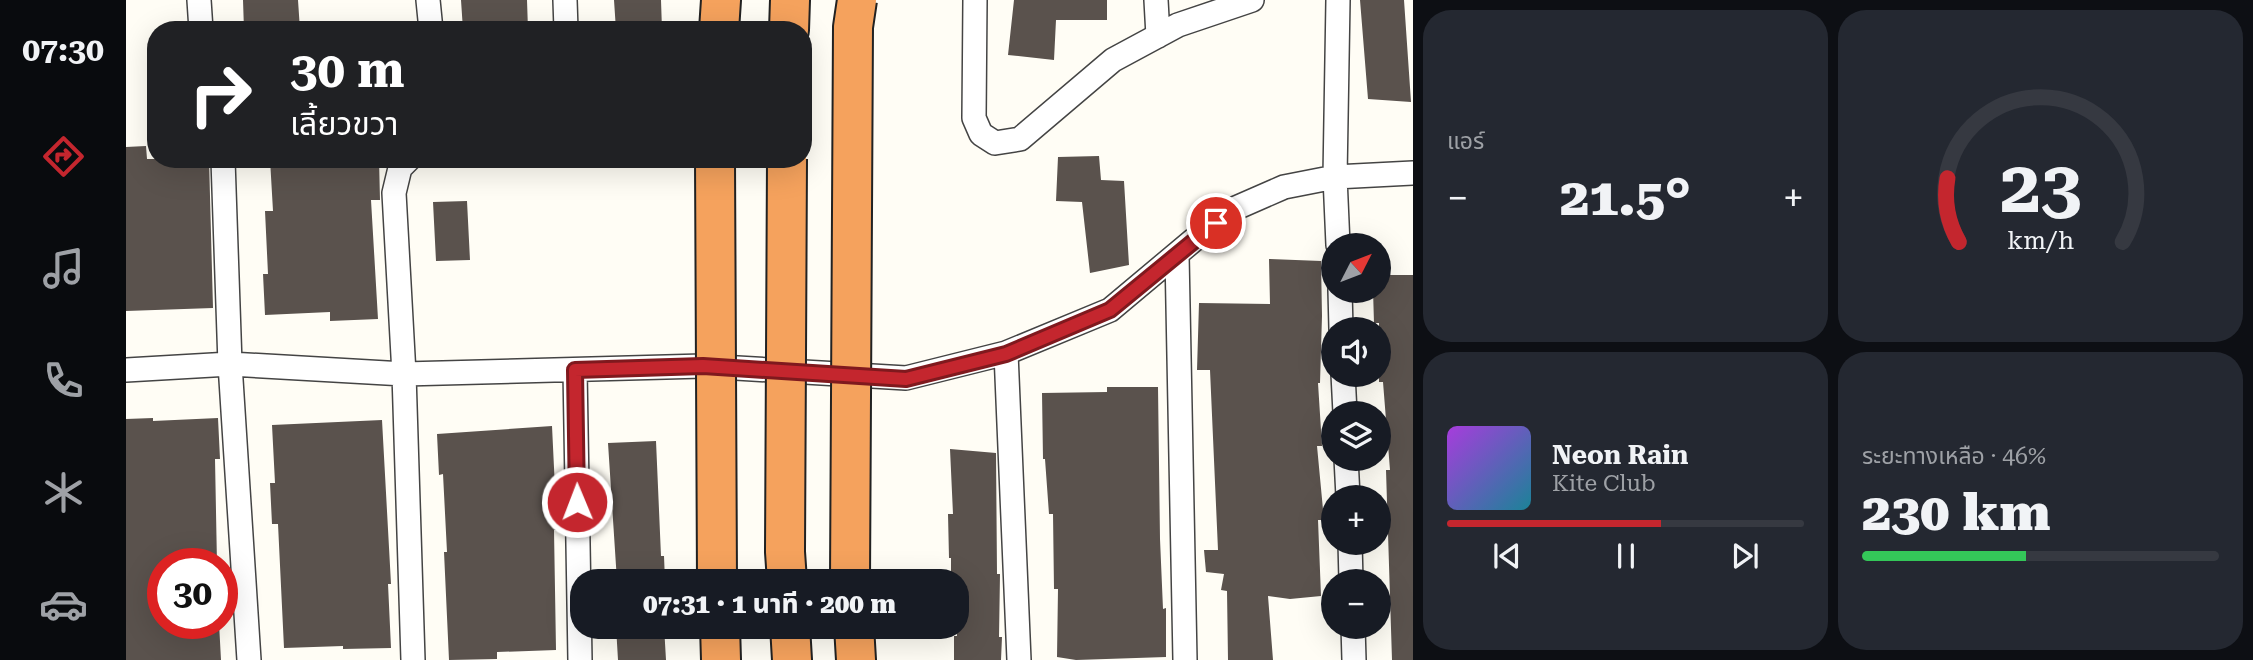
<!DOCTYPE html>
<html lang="th">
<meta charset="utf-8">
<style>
:root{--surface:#171b24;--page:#242831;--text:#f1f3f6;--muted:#9ea1a6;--line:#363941;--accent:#c4262e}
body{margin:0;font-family:"Roboto Serif","Noto Sans Thai",serif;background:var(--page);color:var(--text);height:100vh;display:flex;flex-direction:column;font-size:26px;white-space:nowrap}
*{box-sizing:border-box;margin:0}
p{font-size:23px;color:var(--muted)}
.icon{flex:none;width:38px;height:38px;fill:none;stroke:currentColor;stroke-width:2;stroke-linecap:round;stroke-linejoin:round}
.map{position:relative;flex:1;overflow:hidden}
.panel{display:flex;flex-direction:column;gap:10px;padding:10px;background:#0d0f14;width:840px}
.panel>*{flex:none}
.banner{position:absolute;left:21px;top:21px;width:665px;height:147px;border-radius:28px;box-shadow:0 7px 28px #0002;background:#202124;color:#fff;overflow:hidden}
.needle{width:46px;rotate:48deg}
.controls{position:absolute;left:1195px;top:233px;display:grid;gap:14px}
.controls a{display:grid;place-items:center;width:70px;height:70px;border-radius:50%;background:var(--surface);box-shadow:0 7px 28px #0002;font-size:35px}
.speed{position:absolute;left:21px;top:548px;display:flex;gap:14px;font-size:35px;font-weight:700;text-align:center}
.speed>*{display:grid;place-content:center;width:91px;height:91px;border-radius:50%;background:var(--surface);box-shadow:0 7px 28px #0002;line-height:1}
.speed .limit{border:10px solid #d22;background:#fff;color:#111}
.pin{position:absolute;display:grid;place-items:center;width:60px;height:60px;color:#fff;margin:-30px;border:4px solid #fff;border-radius:50%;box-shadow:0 2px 7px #0007}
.me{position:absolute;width:77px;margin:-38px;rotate:359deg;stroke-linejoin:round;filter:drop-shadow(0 0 5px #0008)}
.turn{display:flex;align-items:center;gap:24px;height:147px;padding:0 28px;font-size:32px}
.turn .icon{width:91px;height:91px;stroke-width:2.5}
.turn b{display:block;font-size:49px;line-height:60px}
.big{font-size:52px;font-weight:800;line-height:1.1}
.panel .card{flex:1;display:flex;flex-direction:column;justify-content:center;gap:10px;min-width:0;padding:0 24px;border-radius:28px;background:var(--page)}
.panel .dial{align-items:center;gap:0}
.dial svg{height:182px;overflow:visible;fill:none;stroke:var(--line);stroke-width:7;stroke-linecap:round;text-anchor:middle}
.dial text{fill:var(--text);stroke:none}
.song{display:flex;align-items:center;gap:21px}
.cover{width:84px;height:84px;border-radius:10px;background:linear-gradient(135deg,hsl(280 70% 55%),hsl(190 70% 35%))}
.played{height:7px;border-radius:4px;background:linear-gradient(90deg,var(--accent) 60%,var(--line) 60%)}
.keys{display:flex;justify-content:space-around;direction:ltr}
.heat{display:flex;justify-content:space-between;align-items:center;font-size:38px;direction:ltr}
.charge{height:10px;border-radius:5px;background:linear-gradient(90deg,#34c759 46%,var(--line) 0)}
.panel .tiles{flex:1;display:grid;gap:10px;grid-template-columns:repeat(2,1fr)}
.trip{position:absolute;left:444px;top:569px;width:399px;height:70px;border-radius:28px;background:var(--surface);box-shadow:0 7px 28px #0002;font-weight:800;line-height:70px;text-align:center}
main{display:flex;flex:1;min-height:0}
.dock{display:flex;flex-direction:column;width:126px;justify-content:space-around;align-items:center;background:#090b0e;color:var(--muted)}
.dock .icon{width:49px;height:49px}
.dock .selected{color:var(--accent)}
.dock b{font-size:32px;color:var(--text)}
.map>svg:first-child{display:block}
.building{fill:#5a524d}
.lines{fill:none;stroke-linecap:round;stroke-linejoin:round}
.street-casing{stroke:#444;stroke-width:26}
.highway-casing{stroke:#222;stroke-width:42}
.street{stroke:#fff;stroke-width:23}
.highway{stroke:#f5a25d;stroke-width:38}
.highway-bridge-casing{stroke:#222;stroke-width:42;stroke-linecap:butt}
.highway-bridge{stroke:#f5a25d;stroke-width:38}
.route-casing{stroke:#7f191e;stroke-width:18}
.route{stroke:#c4262e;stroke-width:12}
</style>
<main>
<nav class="dock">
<b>07:30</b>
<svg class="icon selected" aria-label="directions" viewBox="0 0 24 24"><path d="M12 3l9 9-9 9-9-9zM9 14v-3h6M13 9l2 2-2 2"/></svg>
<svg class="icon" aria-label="music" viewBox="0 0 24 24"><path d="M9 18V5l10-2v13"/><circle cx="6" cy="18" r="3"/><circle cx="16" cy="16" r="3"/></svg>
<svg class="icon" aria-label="phone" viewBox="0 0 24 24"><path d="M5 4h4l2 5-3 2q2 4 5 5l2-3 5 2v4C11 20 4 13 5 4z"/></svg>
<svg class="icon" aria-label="climate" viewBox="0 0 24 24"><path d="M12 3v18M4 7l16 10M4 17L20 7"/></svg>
<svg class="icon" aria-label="car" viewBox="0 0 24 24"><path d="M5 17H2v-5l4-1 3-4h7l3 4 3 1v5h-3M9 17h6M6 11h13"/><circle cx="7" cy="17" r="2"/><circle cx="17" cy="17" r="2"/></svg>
</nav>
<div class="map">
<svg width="1287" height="660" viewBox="0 0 1287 660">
<rect width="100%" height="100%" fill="#fffdf5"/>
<path class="building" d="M117 0H172L174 30H118Z
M335 0H401L402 30H337Z
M488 0H535L536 30H490Z
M888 0H981V20H930L928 60 882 55Z
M1234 0H1278L1285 102 1242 99Z
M20 146 21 159H83L87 308 0 311V147Z
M973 156 975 180 998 181 1003 265 964 273 956 202 930 201 932 157Z
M144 159H193V162L253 159 254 200H245L252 319 204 321V312L139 315 137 274H142L139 211H147Z
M341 201 344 260 310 261 307 202Z
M1143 259 1195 261 1196 316 1194 383H1192L1196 446H1191L1198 520H1192L1195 596 1164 599 1142 596 1147 660H1102L1101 591 1095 590 1098 574 1080 572 1078 550H1092L1084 370H1071L1073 303 1144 304Z
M1253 275H1287V660H1266L1260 470H1264L1257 382H1253V323H1248L1247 290H1253Z
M981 387H1032L1034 539 1037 609 1040 608V657L950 660 931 657 932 589H928L927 514H923L919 459H917L916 393 981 392Z
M27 418V421L92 418 94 459H89L91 564H35L36 579H31L33 623H93L95 660H0V419Z
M256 420 265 584H262L265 648 217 649V646L158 648 152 524H146L144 483H149L146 425Z
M426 426 431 530H428L430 650 371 652V659L323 660 318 552H321L317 474 313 475 311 434Z
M530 441 535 556H538L539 581H491L482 443Z
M824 449 870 453 871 574H874L873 637H876L875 660H828V636H831V581H825V558H823L822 514H827Z
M490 626H538L540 660H492Z"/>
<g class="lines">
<defs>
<path id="street" d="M73 0 75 30
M302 0 305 30
M439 0 440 30
M849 0 848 118 855 134 869 143 894 139 987 60 1052 25 1126 0
M1030 0 1032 36
M283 159 274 168 268 193 278 374 287 660
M97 160 104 364 123 660
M1212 245 1209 177 1212 0
M1051 255 1059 660
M1214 290 1215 329
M880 353 893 660
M0 370 104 364 278 374 577 366 780 378 880 353 984 310 1070 238 1110 208 1158 187 1209 177 1287 173
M449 370 454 660
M1217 374 1219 413
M1220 458 1222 497
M1224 542 1225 581
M1227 626 1228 660"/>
<path id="highway" d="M593 30 595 0
M663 30 664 0
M594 626 595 660
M664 626 666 660
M728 626 730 660"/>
</defs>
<use href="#street" class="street-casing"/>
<use href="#highway" class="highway-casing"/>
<use href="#street" class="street"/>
<use href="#highway" class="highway"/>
<defs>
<path id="highway-bridge" d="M589 159 591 581
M661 581 659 552 661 159
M724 581 727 27 731 0"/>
</defs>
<use href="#highway-bridge" class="highway-bridge-casing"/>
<use href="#highway-bridge" class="highway-bridge"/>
</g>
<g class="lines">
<defs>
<path id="route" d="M451 502 449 370 577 366 780 379 880 354 984 310 1090 223"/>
</defs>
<use href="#route" class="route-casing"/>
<use href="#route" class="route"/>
</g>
</svg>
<div class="controls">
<a><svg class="needle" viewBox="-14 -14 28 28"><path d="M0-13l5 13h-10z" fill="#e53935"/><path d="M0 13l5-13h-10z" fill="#9ea1a6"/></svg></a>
<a><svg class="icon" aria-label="sound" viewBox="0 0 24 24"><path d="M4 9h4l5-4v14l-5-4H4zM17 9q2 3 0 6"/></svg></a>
<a><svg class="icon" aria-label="layers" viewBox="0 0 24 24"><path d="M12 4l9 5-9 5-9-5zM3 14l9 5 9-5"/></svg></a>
<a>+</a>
<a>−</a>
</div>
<div class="speed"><div class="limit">30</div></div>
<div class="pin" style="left:1090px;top:223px;background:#d93025"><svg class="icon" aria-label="arrive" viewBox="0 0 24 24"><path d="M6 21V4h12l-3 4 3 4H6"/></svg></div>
<svg class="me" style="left:451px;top:502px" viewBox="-20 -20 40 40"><circle r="17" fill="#c4262e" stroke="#fff" stroke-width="3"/><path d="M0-11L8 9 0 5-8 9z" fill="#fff"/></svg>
<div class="trip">07:31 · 1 นาที · 200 m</div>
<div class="banner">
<div class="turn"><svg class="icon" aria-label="right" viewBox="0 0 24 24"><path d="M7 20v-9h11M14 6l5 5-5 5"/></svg><div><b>30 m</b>เลี้ยวขวา</div></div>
</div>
</div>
<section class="panel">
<div class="tiles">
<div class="card"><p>แอร์</p>
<div class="heat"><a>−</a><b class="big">21.5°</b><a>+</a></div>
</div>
<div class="card dial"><svg viewBox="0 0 100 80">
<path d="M14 69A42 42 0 1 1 86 69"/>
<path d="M14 69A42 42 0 0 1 9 41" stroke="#c4262e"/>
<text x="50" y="56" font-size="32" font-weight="700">23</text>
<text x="50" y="72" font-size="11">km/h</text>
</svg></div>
<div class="card">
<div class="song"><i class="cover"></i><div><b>Neon Rain</b><p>Kite Club</p></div></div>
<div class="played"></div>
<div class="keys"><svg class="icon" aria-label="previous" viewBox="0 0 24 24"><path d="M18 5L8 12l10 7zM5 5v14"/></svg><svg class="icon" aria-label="pause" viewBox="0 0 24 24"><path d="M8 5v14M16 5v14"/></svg><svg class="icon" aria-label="next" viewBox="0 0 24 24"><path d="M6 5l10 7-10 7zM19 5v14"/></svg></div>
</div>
<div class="card"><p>ระยะทางเหลือ · 46%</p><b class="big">230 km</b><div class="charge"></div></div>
</div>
</section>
</main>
